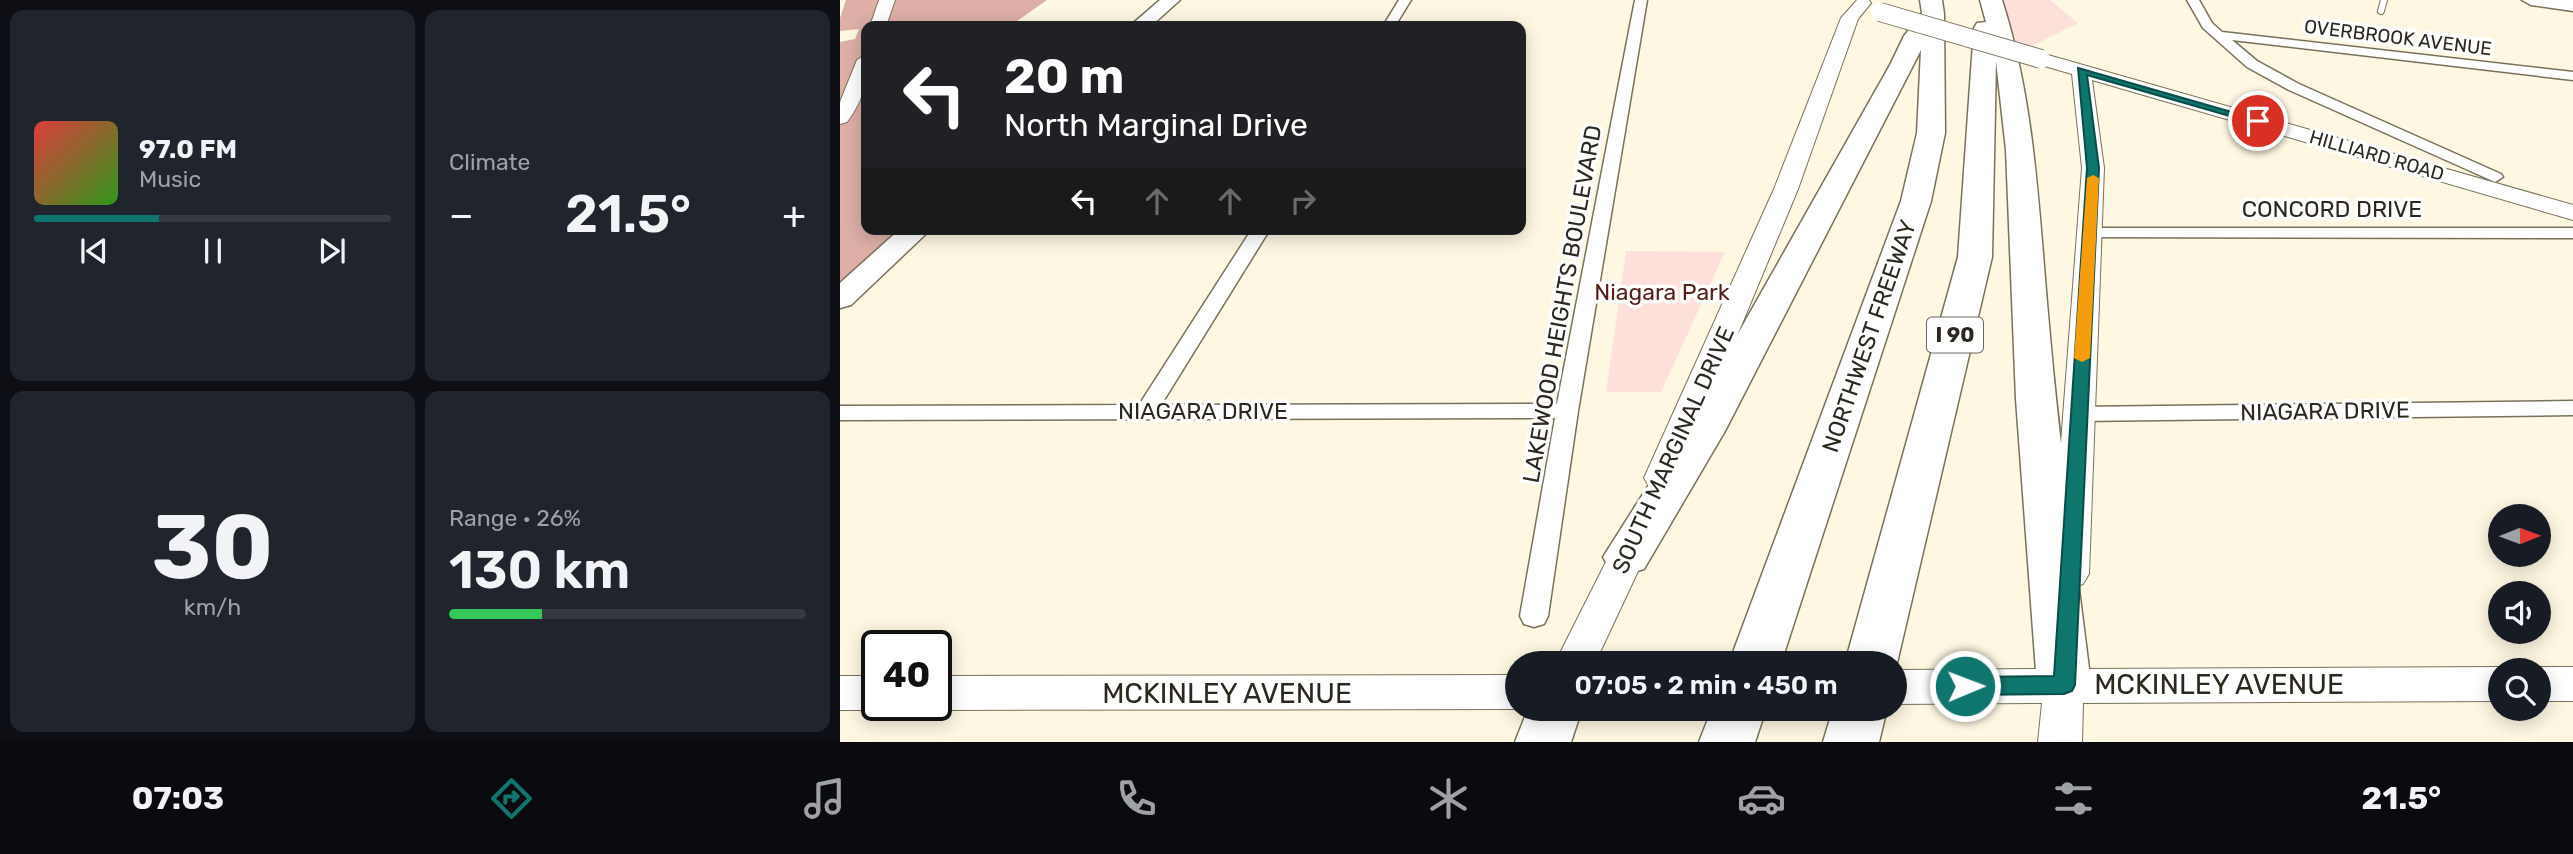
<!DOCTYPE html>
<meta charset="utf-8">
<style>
:root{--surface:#171b24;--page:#20242c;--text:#f1f3f6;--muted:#9ea1a6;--line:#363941;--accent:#0f766e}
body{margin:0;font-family:Rubik,sans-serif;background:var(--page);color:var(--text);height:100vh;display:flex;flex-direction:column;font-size:26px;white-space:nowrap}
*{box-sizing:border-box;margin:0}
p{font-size:23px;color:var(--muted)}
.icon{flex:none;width:38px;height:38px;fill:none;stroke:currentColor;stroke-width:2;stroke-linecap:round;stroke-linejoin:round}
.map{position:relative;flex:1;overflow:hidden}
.drawer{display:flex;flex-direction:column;gap:10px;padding:10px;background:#0d0f14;width:840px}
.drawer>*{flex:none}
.banner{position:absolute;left:21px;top:21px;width:665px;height:214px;border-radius:14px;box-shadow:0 4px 18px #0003;background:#202124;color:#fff;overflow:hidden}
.needle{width:46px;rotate:89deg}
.tools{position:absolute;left:1648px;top:504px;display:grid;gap:14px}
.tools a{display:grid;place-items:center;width:63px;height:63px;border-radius:50%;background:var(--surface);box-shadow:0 4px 18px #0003;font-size:35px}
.speed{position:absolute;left:21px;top:630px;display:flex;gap:14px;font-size:35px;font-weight:700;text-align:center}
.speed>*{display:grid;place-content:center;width:91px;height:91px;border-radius:50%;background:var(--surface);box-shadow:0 4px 18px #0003;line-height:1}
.speed .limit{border:4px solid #111;border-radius:10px;background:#fff;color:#111}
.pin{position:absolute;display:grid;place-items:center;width:60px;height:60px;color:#fff;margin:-30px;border:4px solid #fff;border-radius:50%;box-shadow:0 2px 7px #0007}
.me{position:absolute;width:77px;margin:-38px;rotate:89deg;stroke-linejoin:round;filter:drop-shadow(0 0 5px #0008)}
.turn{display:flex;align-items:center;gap:24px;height:147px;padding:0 28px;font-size:32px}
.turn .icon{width:91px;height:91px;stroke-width:2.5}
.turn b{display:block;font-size:49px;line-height:60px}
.lanes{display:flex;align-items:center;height:66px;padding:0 28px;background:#0003;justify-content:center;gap:35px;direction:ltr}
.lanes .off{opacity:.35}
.big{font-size:52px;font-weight:600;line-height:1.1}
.drawer .tile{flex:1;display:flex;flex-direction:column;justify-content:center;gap:10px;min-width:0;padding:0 24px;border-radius:14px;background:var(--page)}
.drawer .dial{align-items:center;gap:0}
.dial b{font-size:91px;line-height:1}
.song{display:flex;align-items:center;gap:21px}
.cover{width:84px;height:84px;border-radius:10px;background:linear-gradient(135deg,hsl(0 70% 55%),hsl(110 70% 35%))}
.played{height:7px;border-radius:4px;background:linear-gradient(90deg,var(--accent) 35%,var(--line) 35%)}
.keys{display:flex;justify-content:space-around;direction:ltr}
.heat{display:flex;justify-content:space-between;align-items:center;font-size:38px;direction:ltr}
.charge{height:10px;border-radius:5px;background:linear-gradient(90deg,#34c759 26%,var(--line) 0)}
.drawer .tiles{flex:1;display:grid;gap:10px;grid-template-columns:repeat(2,1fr)}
.trip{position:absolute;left:665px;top:651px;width:402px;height:70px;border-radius:35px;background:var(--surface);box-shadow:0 4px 18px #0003;font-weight:600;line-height:70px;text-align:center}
.tabs{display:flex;height:112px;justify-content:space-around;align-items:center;background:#090b0e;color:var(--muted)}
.tabs .icon{width:49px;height:49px}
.tabs .current{color:var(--accent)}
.tabs b{font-size:32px;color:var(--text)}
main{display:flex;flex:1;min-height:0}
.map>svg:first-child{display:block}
.green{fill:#fee0db}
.forest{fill:#ddafa7}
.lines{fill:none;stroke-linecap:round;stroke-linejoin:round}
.lane-casing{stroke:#79715a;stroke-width:8}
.street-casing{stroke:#79715a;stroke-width:3}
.secondary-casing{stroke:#79715a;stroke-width:2}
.primary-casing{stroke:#79715a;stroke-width:3}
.highway-casing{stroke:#79715a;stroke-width:3}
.lane{stroke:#fff;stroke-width:6}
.street{fill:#fff;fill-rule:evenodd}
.secondary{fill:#fff;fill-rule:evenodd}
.primary{fill:#fff;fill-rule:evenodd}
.highway{fill:#fff;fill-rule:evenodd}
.secondary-bridge-casing{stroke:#79715a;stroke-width:20;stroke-linecap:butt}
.secondary-bridge{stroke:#fff;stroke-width:18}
.route{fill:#0f766e;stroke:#0a4d48;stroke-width:2}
.slow{fill:#f59e0b}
.labels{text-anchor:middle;stroke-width:7;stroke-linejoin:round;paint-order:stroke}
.far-street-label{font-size:19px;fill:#2c281f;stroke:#fff}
.shield{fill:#fff;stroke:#6b6862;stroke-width:2}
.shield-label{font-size:21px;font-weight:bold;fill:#2c281f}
.street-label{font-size:23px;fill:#2c281f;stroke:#fff}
.park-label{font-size:23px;fill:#561e17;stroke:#fff}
.near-street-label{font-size:28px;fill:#2c281f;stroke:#fff}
</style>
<main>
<section class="drawer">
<div class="tiles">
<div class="tile">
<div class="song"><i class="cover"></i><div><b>97.0 FM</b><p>Music</p></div></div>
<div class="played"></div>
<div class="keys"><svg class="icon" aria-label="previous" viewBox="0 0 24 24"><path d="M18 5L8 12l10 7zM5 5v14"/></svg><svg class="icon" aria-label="pause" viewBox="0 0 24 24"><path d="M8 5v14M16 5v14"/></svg><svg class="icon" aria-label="next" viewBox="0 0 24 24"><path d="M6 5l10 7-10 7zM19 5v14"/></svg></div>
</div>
<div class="tile"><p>Climate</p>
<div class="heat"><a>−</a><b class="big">21.5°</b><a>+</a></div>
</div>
<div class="tile dial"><b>30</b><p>km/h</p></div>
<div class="tile"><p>Range · 26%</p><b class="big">130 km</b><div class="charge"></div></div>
</div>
</section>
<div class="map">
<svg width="1733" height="742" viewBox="0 0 1733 742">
<rect width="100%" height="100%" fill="#fef7e2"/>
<path class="green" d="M1161 0H1210L1238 23 1184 50 1173 48Z
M786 251 885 252 821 392H766Z"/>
<path class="forest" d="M6 0H207L170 26H26V229H59L0 284V42L15 39 19 29 0 31V18Z"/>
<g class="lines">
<defs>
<path id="lane" d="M1541 11 1544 0"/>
<path id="street" d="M559 0H571L555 26H543Z
M795 0H807L738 411 708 616 704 624 694 627 684 624 680 616 715 418 0 420V406L299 405 412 229H430L321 405 717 404Z
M1347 0H1359L1372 23 1382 32 1733 72V80L1392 40 1417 61 1459 84 1661 174 1663 177 1655 182 1449 90 1407 67 1363 28Z
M1251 228H1733V238L1245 237 1242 233Z
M1733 401V415L1238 421 1230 419 1227 414 1230 409 1238 407Z"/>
<path id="secondary" d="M39 0H55L46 26H30Z
M1017 0H1029L1031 3 1018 19 958 189 838 478 833 486 821 489 809 486 804 478 934 189 1001 18Z
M1201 53 1733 205V220L1252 80 1264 168 1249 574 1243 584 1230 588 1217 584 1211 574 1242 168 1232 74 1194 63 1192 59 1194 55Z
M26 55C26 85 25 97 7 122L0 124V102L17 60Z
M796 524 809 528 814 537 755 663H715L783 528Z
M1225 650 1239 654 1245 669 1661 667 1671 670H1661V701L1243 703 1242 742H1198L1202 703 1055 704V670L1205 669 1211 654Z
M1699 667H1733V701H1699V670H1689Z
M677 675V709L96 710 81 705H96V676Z
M0 676H37V705H52L37 710H0Z"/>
<path id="primary" d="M320 0H340L311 26H290Z
M1682 0H1733V11L1691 5Z
M60 229H91L11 305 0 308V283Z"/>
<path id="highway" d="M1080 0H1102L1104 14 1105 133 1091 201 941 663H889L1061 201 1077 133 1081 50 885 431 804 569 787 574 770 569 763 557 843 431 1050 65 1064 36 1082 13Z
M1140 0H1162C1197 109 1199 222 1210 336 1220 453 1237 569 1251 685L1243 701 1224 707 1205 701 1197 685 1176 399 1166 150 1156 61 1152 257 1057 663 1055 667V663H1005L1118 257 1134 28 1137 23 1146 22Z
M688 709H742L731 742H675Z
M872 709H926L915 742H859Z
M993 709H1047L1039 742H983Z"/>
</defs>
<use href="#lane" class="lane-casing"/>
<use href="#street" class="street-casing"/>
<use href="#secondary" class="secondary-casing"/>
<use href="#primary" class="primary-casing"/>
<use href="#highway" class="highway-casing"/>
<use href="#lane" class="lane"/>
<use href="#street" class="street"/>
<use href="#secondary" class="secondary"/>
<use href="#primary" class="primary"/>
<use href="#highway" class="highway"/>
<defs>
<path id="secondary-bridge" d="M1040 12 1201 59"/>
</defs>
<use href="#secondary-bridge" class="secondary-bridge-casing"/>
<use href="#secondary-bridge" class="secondary-bridge"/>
</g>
<path class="route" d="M1238 68 1423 121 1414 123 1247 75 1259 168 1235 685 1232 691 1224 694 1125 695 1117 692 1114 686 1117 679 1125 677 1214 676 1247 168Z"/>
<path class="slow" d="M1253 175 1259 178 1250 358 1242 362 1234 358 1247 178Z"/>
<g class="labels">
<g class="far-street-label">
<text transform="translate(1558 37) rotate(7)" y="7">OVERBROOK AVENUE</text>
<text transform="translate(1537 155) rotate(16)" y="7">HILLIARD ROAD</text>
</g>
<rect class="shield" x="1087" y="317.5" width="56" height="35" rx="5"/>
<g class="shield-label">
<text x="1115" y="342">I 90</text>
</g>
<g class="street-label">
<text x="1492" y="217">CONCORD DRIVE</text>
<text transform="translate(722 304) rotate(-80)" y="8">LAKEWOOD HEIGHTS BOULEVARD</text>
<text transform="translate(1029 336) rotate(-71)" y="8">NORTHWEST FREEWAY</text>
<text x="363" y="419">NIAGARA DRIVE</text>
<text transform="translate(1485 411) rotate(-1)" y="8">NIAGARA DRIVE</text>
<text transform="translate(833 450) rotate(-66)" y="8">SOUTH MARGINAL DRIVE</text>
</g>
<g class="park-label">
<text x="822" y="300">Niagara Park</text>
</g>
<g class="near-street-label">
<text x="1379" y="694">MCKINLEY AVENUE</text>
<text x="387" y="703">MCKINLEY AVENUE</text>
</g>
</g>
</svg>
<div class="tools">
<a><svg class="needle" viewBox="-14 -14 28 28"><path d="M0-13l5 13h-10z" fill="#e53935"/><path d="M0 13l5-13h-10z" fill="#9ea1a6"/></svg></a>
<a><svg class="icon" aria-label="sound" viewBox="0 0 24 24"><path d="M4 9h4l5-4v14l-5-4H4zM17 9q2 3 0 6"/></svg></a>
<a><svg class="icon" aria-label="search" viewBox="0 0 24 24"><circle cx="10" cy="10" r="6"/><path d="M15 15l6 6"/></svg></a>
</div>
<div class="speed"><div class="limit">40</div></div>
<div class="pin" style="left:1418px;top:121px;background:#d93025"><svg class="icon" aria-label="arrive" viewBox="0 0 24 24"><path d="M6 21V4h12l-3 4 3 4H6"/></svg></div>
<svg class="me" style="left:1125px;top:686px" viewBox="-20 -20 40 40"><circle r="17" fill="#0f766e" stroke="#fff" stroke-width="3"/><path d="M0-11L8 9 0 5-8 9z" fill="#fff"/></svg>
<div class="trip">07:05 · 2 min · 450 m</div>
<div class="banner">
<div class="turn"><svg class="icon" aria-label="left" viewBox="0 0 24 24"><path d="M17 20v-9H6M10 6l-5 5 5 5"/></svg><div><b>20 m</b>North Marginal Drive</div></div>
<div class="lanes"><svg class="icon" aria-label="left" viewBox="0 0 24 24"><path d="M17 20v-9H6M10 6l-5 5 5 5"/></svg><svg class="icon off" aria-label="ahead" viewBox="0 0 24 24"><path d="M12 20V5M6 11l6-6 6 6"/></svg><svg class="icon off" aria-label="ahead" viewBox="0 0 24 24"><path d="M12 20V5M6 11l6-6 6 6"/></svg><svg class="icon off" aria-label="right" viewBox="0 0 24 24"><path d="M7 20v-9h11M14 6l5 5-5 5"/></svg></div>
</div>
</div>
</main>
<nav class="tabs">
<b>07:03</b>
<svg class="icon current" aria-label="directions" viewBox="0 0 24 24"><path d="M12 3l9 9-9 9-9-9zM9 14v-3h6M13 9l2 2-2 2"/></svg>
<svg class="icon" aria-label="music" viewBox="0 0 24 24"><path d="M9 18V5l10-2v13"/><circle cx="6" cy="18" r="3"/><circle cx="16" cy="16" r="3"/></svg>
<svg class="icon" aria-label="phone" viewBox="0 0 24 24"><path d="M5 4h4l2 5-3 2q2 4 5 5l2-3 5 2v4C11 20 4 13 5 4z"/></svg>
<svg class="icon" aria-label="climate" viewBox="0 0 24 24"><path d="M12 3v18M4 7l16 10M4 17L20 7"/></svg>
<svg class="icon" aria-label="car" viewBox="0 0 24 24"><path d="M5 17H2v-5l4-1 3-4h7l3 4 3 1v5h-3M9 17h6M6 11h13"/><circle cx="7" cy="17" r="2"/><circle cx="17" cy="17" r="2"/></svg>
<svg class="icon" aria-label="filters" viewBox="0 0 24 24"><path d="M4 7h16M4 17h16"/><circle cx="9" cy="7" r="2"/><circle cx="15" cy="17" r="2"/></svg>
<b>21.5°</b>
</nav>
